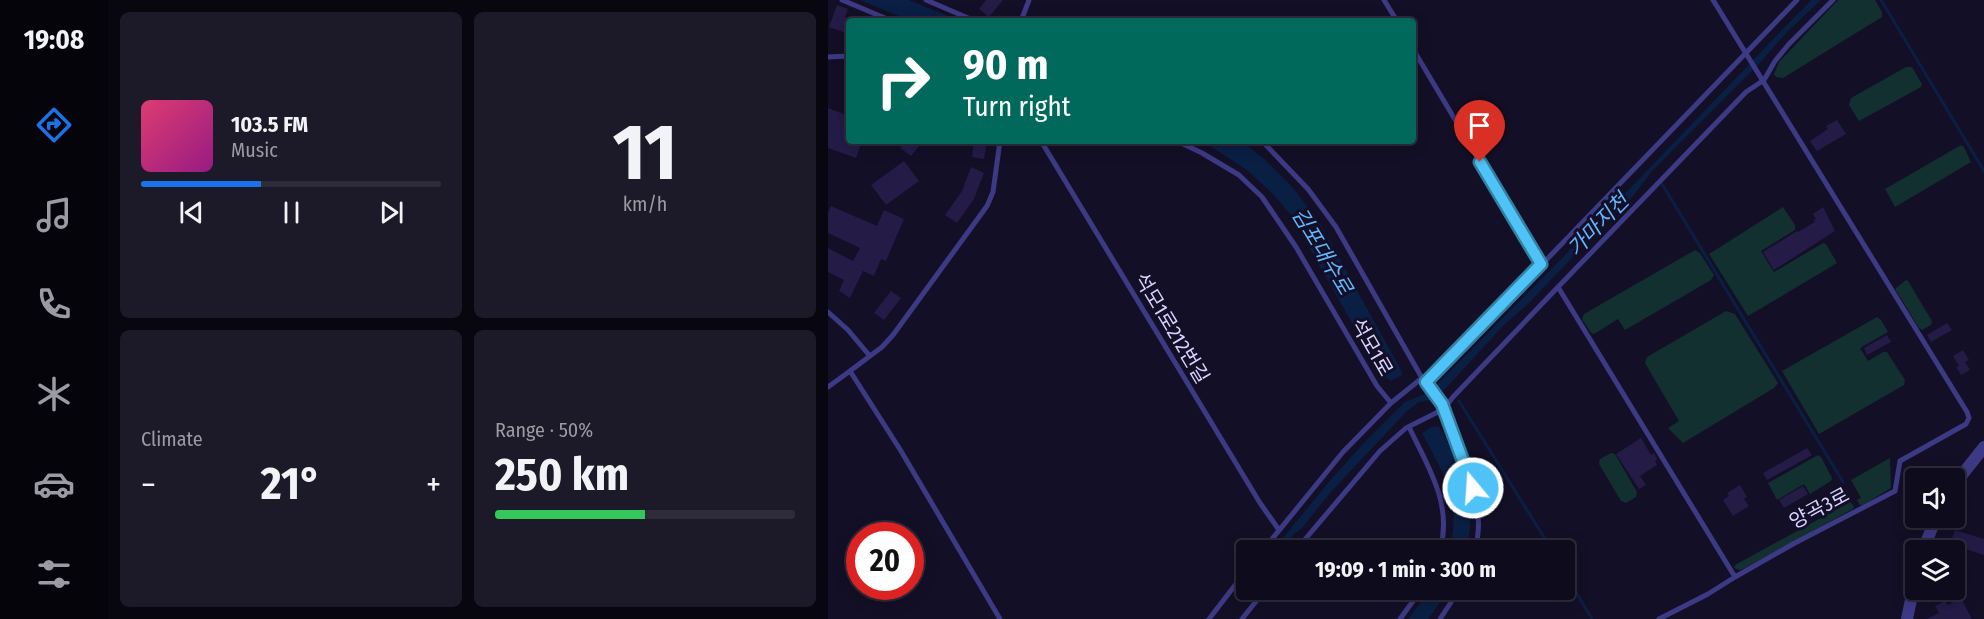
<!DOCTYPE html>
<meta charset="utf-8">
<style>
:root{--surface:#0e0b1c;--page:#1c1929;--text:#f1f3f6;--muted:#9b9ba3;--line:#2e2b3b;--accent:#1a73e8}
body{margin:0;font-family:"Fira Sans Condensed","Noto Sans KR",sans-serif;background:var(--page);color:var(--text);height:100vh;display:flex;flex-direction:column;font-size:22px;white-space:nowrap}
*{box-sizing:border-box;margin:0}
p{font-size:20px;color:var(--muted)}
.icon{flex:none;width:33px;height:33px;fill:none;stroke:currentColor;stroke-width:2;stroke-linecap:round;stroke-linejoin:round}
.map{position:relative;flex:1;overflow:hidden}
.side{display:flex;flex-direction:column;gap:12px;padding:12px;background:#08060f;width:720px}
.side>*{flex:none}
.top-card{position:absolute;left:18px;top:18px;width:570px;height:126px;border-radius:6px;box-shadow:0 3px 15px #0003,0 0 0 2px var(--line);background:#00695c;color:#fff;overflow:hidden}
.tools{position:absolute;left:1077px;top:468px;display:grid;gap:12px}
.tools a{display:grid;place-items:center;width:60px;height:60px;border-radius:6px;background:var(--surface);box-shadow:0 3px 15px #0003,0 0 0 2px var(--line);font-size:30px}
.speed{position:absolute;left:18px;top:522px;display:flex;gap:12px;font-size:30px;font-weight:700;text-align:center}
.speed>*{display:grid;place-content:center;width:78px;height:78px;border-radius:50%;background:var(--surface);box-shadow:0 3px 15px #0003,0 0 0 2px var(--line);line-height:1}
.speed .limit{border:9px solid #d22;background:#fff;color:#111}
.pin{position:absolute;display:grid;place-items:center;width:51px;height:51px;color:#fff;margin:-62px -26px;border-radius:50% 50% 50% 0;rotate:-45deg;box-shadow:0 0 6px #0007}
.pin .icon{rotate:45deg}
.me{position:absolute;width:66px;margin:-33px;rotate:342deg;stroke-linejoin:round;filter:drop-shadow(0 0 4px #0008)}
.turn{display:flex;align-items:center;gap:21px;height:126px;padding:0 18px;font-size:27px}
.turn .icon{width:78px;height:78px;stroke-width:2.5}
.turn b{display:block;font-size:42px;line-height:51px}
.big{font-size:45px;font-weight:700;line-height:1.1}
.side .widget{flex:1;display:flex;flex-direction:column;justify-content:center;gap:9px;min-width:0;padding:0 21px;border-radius:9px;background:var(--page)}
.side .dial{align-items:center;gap:0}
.dial b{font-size:78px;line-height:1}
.song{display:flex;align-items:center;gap:18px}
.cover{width:72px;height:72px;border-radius:9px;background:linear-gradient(135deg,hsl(340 70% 55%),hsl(310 70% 35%))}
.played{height:6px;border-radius:3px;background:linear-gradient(90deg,var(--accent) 40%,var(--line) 40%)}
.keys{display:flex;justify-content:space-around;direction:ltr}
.heat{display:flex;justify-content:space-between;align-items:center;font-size:33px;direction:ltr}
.charge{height:9px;border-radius:4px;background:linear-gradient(90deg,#34c759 50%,var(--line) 0)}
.side .tiles{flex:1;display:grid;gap:12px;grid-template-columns:repeat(2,1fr)}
.trip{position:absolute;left:408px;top:540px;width:339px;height:60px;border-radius:6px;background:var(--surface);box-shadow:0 3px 15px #0003,0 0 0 2px var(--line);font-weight:700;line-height:60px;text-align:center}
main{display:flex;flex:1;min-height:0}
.tab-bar{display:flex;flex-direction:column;width:108px;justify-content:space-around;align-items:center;background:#06040b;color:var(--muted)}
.tab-bar .icon{width:42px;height:42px}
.tab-bar .active{color:var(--accent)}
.tab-bar b{font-size:27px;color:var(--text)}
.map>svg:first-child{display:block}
.green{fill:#12302f}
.water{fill:#0a1f44}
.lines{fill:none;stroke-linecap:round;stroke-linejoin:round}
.stream{stroke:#0a1f44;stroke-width:3}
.building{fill:#241b47}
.service{stroke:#3d3a85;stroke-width:5}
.tertiary{stroke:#3d3a85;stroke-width:12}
.route-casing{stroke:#337fa1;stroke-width:15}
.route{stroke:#4fc3f7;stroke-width:10}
.labels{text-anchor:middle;stroke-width:6;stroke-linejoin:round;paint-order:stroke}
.street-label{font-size:20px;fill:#d9d4ff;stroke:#130f26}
.water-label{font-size:21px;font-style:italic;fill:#62b6ff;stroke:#130f26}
</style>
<main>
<nav class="tab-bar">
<b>19:08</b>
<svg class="icon active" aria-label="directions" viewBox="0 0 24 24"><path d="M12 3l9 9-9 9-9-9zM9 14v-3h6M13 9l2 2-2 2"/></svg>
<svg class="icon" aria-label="music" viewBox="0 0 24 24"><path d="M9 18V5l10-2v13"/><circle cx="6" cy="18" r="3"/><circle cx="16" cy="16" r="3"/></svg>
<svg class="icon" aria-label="phone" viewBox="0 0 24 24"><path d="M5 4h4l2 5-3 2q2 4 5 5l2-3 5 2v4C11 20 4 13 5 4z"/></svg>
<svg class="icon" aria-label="climate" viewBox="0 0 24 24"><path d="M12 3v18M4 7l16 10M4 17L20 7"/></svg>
<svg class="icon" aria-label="car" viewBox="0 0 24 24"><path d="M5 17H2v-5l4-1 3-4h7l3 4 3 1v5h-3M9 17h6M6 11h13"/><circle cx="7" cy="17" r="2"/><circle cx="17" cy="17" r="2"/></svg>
<svg class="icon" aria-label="filters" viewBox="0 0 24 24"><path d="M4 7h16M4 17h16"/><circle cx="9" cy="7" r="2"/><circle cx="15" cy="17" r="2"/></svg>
</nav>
<section class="side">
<div class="tiles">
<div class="widget">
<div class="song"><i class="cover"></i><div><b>103.5 FM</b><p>Music</p></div></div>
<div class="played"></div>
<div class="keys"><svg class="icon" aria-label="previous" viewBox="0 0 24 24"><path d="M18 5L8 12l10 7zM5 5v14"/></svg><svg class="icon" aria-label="pause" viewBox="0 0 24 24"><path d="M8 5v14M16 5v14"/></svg><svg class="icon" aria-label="next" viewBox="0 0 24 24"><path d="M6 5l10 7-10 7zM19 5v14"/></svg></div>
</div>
<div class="widget dial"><b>11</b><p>km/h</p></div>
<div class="widget"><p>Climate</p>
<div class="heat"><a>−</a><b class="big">21°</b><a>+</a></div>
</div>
<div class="widget"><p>Range · 50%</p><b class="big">250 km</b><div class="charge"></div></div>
</div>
</section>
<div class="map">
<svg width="1156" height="619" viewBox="0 0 1156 619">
<rect width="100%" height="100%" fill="#130f26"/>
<path class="green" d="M1010 0H1047L1054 12V17L955 78 948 77 946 74 951 62Z
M1078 67H1084L1094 84 1093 87 1031 121 1021 105 1023 98Z
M1133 145 1136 147 1143 162 1067 207 1057 189Z
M955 207 967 225V230L933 251 946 272 995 243 998 244 1009 263 920 316 881 254Z
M867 250 872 253 886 275 883 280 797 330 790 319 766 334 763 333 754 319 756 314Z
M1078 280 1080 281 1104 321 1103 325 1094 330 1091 328 1067 289Z
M898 311 907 314 950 383 946 388 855 443 840 428 851 421 817 363 819 357Z
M1049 317 1053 320 1060 332 1032 348 1040 361 1055 352H1059L1077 380 1076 385 991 434 954 371Z
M783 453 787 454 809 492 808 497 798 503 793 501 771 464 772 459Z
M990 455 993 457 1004 478 1003 481 982 494 976 484 949 500 940 483Z
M1062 458 1063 488 1035 505H1032L1029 500 1033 498 1023 480Z
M1022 502 1026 506 1025 509 917 568 912 570 906 568 907 565Z"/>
<path class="water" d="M32 0H81L132 21H83Z
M983 0H993L960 31 931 64 824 171 806 195 776 224 701 303 677 324 617 389 604 400 591 402 578 412 503 492 473 529 465 535 456 550H445L505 477 534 445 577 402 597 394 609 384 761 231Z
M374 141H413L435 158 466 189 493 225 573 370 574 375 563 381 559 378 556 379 462 214 445 194 419 170Z
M611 426C634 468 651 502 638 550H621C635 503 615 473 594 433L603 427Z
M602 590H621L600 619H580Z"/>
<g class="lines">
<path class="stream" d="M1053 0 1156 171
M834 184 1015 482
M631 401 724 550
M736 572 764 619"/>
</g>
<path class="building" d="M158 0H175L161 17 151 9Z
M9 5 20 9 17 17 21 19V34L1 27Z
M0 108 21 116V141H34L28 158 0 148Z
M1009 120 1018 134 989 151 982 141 1000 129 998 126Z
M78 141H95L83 156 72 148Z
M146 141H159L156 159 144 157Z
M76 161 91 181 58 205 43 185Z
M143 167 156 173 146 199 129 223 117 215 134 191Z
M3 206 49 226 56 210 76 219 58 261 53 259 46 276 35 271 22 298 11 291 16 280 0 272V248L25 261 32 248 0 233V213Z
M995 207 1007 231 946 270 935 252 969 231 970 232 987 222 985 220 988 219 985 214Z
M63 291 73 298 56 320 46 313Z
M1119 323 1124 330 1103 342 1099 335Z
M1059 335 1063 342 1039 355 1036 348Z
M1135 350 1141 360 1137 362 1142 370 1133 375 1128 367 1131 366 1125 356Z
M813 438 823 455 826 453 829 459 827 461 829 465 812 476 818 485 811 489 788 454Z
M979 448 984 455 939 480 935 473Z
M912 485 919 497 916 499 921 506 905 516 895 500 901 496 899 493Z
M975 486 980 494 956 508 951 500Z
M1127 530 1156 539V555L1122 544Z
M1133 598 1144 619H1099L1111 613 1107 606 1117 601 1120 605Z"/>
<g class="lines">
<path class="service" d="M14 0 64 21
M98 0 147 21
M556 0 569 21
M193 21 201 0
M585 49 713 264
M0 57 21 56
M172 141 165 192 159 206 65 335 54 347 22 371 73 451 172 619
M213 141 432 503 451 530
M349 141 374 153 411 175 434 197 468 247 549 386 563 403 594 378C611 391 615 411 622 430 638 469 659 506 647 550
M434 141 480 189 508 227 594 378
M730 287 918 92 936 80 947 61 961 44 1005 0
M0 312 20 330 41 355
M598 382 614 368 969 0
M0 387 22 371
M581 427C600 467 625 504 612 550
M435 550 515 452 563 403
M468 550 552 451 578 428 616 409 625 397 730 287 907 577 965 544 1067 491 1072 461 1138 424 1141 418 1139 412 885 0
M381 619 418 571
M414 619 437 590
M572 619 593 590
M612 619 631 590
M831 619 880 594 907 577"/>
<path class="tertiary" d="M1126 485 1156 447
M1095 550 1108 518
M1079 619 1088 576"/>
</g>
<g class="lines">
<defs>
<path id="route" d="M645 488 614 404 598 382 713 264 652 162"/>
</defs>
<use href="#route" class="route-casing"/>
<use href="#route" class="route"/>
</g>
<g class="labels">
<g class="street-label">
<text transform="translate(344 328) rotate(59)" y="7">석모1로212번길</text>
<text transform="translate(544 347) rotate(60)" y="7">석모1로</text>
<text transform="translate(991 508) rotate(-28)" y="7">양곡3로</text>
</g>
<g class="water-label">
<text transform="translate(770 225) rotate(-46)" y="7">가마지천</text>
<text transform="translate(494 251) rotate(59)" y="7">김포대수로</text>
</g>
</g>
</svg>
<div class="tools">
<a><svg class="icon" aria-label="sound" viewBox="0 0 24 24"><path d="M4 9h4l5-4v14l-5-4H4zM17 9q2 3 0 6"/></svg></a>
<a><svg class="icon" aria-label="layers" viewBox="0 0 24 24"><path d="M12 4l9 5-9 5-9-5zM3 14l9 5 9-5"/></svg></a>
</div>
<div class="speed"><div class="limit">20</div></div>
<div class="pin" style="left:652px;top:162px;background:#d93025"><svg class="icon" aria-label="arrive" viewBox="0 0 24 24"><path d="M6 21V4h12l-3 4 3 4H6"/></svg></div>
<svg class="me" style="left:645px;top:488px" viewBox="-20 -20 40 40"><circle r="17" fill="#4fc3f7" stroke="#fff" stroke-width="3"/><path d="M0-11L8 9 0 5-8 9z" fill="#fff"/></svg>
<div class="trip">19:09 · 1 min · 300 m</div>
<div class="top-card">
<div class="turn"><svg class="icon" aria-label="right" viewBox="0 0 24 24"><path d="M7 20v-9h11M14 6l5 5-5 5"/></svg><div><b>90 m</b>Turn right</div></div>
</div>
</div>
</main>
